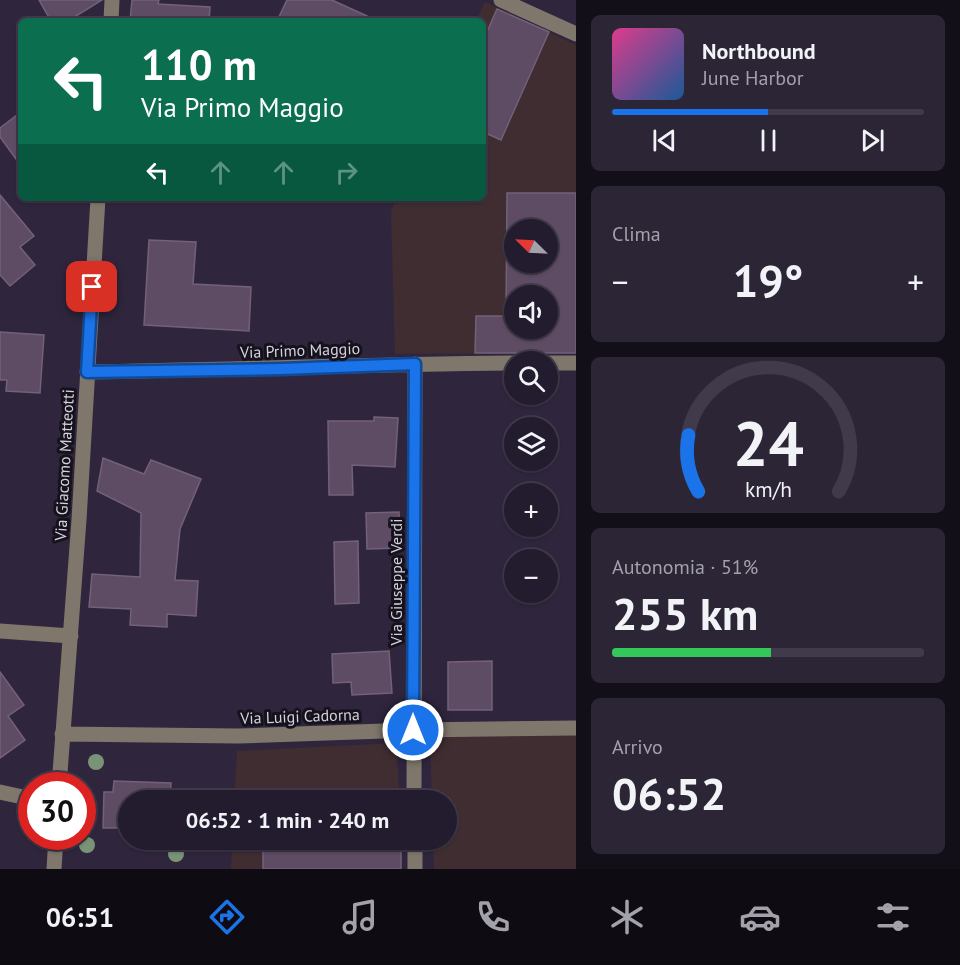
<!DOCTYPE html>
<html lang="it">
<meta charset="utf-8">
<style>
:root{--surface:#231c2e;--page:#2b2536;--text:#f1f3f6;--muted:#a3a1aa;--line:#403a4a;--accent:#1a73e8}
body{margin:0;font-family:"PT Sans",sans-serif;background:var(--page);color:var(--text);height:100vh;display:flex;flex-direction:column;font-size:22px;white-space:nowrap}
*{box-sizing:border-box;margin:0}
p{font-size:20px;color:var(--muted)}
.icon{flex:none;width:33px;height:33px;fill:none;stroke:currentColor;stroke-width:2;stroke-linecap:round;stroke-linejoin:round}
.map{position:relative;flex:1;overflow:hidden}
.side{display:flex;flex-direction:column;gap:15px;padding:15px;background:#130f19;width:384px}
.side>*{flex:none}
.banner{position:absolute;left:18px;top:18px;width:468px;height:183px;border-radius:9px;box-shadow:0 2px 4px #0004,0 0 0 2px var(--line);background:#0b6e4f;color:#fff;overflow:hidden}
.needle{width:39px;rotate:294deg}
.fabs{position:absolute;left:504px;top:219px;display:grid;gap:12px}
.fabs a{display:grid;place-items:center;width:54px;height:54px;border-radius:50%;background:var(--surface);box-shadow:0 2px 4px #0004,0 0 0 2px var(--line);font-size:30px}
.speed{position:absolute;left:18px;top:772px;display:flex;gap:12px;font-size:30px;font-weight:700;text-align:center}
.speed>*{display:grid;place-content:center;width:78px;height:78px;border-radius:50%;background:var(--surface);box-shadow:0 2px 4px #0004,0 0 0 2px var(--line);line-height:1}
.speed .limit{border:9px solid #d22;background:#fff;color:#111}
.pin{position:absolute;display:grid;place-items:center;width:51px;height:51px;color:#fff;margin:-26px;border-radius:12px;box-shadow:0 3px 9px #0006}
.me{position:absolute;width:66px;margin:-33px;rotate:0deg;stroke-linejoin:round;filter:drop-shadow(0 0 4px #0008)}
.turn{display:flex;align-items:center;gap:21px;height:126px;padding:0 24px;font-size:27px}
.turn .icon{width:78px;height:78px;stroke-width:2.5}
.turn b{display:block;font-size:42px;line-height:51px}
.lanes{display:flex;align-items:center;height:57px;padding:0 24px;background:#0003;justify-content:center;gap:30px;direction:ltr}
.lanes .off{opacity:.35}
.big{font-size:45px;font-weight:600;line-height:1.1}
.side .card{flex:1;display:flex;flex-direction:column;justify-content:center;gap:9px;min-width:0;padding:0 21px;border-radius:9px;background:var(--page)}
.side .dial{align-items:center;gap:0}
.dial svg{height:156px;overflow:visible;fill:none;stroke:var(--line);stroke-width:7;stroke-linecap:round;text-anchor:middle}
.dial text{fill:var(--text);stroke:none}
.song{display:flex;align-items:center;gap:18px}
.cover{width:72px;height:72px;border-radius:9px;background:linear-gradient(135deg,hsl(330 70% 55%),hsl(210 70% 35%))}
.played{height:6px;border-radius:3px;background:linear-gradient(90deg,var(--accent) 50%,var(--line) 50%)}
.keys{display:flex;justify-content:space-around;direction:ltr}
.heat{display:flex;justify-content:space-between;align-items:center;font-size:33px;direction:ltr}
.charge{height:9px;border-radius:4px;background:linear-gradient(90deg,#34c759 51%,var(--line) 0)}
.trip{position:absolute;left:118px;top:790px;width:339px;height:60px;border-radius:30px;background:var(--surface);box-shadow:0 2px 4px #0004,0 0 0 2px var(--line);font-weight:600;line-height:60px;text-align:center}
.tab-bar{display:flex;height:96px;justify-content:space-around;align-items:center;background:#0e0b12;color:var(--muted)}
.tab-bar .icon{width:42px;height:42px}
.tab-bar .current{color:var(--accent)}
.tab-bar b{font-size:27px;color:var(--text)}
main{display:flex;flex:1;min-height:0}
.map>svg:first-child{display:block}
.industrial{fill:#402d31;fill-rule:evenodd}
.building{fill:#5e4c64;stroke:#736079;stroke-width:1.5;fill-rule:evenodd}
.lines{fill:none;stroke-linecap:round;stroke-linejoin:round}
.minor{stroke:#7f776b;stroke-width:15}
.tree{fill:#7a9275}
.route-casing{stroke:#114b97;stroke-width:15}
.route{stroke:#1a73e8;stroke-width:10}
.labels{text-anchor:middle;stroke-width:6;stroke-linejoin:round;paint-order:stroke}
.street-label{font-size:16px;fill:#d5d0df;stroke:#16121c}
</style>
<main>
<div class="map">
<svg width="576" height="869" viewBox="0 0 576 869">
<rect width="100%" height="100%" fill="#2f263e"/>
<path class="industrial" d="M485 2 576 45V353L395 354 391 211 397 198H483V21H476ZM514 230H548V262H514ZM514 296H548V328H514Z
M430 733H576V869H434L433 840H447V801H432Z
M396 743 400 801H234L237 751Z
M232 840H401V869H231Z"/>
<path class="building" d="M39 0H102L68 21H51Z
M132 0H159L158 4 210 7 209 21H130Z
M287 0H332L378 21H277Z
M497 9 549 32 501 140 483 132V41Z
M21 112V166L0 137V128Z
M507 193H576V353H475L476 316H506ZM514 230H548V262H514ZM514 296H548V328H514Z
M0 195 34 236 20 247 35 265 10 286 0 275Z
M149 240 196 242 193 284 251 287 249 331 144 325Z
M0 332 44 335 40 393 6 391 7 380H0Z
M374 417 398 418 395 467 352 465 353 495H329L328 421H374Z
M103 458 144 474 151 460 201 479 180 529 175 580 198 581 196 616 167 614V627L130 625 131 609 89 607 92 574 140 577 141 513 97 491Z
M399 512 400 548 367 549 366 513Z
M358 541 359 603 335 604 334 542Z
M389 651 392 693 352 695 351 682 333 683 332 654Z
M492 661V710H448V662Z
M0 672 24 705 8 716 25 740 0 758Z
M114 781 171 783 170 801H129V828H103L104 792H113Z
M263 840H401V869H263Z"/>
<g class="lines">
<path class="minor" d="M501 0 576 34
M111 21 112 0
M548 363H576
M87 372C230 370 372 364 514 363
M0 631 71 636
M62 734 238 736 413 730 576 728
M59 786 79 520 98 198
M0 792 32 799
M414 801 415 364
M415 840V869
M54 869 56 837"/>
</g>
<g class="tree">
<circle cx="96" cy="762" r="8"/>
<circle cx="87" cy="845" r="8"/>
<circle cx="176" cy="854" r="8"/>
</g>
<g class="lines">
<defs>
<path id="route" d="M92 287 87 372 281 369 415 364 413 730"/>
</defs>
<use href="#route" class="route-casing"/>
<use href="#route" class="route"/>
</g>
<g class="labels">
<g class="street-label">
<text transform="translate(300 350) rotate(-2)" y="6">Via Primo Maggio</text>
<text transform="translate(64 465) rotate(-87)" y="6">Via Giacomo Matteotti</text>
<text transform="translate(396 582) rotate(-90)" y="6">Via Giuseppe Verdi</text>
<text transform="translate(300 716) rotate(-2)" y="6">Via Luigi Cadorna</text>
</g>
</g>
</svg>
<div class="fabs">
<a><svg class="needle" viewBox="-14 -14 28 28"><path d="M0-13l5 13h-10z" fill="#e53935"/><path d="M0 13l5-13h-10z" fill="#a3a1aa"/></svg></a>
<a><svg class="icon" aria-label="sound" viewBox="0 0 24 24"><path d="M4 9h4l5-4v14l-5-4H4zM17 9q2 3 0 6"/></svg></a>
<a><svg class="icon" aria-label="search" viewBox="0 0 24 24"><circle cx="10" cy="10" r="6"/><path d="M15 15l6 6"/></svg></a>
<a><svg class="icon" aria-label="layers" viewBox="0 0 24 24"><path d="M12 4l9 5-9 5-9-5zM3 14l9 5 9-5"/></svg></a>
<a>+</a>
<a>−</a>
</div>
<div class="speed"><div class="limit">30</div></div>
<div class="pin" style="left:92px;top:287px;background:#d93025"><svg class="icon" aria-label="arrive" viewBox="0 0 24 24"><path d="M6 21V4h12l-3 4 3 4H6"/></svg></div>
<svg class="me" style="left:413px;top:730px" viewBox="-20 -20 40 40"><circle r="17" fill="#1a73e8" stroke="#fff" stroke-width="3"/><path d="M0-11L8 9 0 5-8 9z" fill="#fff"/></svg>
<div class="trip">06:52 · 1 min · 240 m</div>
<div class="banner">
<div class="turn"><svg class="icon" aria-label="left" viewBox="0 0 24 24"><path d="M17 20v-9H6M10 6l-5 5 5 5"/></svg><div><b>110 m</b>Via Primo Maggio</div></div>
<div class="lanes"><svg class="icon" aria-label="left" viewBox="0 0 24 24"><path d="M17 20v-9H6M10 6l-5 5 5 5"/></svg><svg class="icon off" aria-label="ahead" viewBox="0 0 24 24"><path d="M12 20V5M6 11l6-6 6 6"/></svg><svg class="icon off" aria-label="ahead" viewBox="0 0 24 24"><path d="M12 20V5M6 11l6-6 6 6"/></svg><svg class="icon off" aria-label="right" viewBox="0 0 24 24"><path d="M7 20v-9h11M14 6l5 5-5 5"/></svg></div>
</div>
</div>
<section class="side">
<div class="card">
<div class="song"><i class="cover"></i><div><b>Northbound</b><p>June Harbor</p></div></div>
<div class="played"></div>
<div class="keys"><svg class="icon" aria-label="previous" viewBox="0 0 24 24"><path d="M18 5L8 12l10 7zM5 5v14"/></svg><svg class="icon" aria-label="pause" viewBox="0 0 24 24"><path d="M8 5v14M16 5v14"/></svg><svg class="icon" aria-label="next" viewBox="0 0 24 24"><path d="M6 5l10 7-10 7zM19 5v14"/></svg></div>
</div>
<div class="card"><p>Clima</p>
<div class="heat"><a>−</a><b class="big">19°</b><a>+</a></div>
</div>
<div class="card dial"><svg viewBox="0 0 100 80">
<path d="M14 69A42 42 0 1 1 86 69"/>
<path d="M14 69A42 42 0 0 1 9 40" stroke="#1a73e8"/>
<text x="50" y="56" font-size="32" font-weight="700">24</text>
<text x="50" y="72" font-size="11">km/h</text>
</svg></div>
<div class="card"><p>Autonomia · 51%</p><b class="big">255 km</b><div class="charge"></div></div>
<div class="card"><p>Arrivo</p><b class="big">06:52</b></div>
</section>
</main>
<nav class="tab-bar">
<b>06:51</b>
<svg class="icon current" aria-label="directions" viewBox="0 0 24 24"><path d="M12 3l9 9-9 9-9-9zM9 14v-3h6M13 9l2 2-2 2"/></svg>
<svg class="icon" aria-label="music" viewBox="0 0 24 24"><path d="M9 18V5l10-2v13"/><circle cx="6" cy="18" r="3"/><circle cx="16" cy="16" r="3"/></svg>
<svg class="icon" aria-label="phone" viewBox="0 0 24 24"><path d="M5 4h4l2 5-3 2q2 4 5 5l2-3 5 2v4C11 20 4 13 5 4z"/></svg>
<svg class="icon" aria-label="climate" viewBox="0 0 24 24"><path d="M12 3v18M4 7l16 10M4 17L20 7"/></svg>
<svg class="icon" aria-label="car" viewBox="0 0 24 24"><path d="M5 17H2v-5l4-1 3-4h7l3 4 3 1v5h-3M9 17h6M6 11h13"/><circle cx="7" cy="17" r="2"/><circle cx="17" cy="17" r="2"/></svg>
<svg class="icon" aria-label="filters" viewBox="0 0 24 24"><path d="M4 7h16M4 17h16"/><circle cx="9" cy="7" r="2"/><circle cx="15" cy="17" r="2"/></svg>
</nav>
